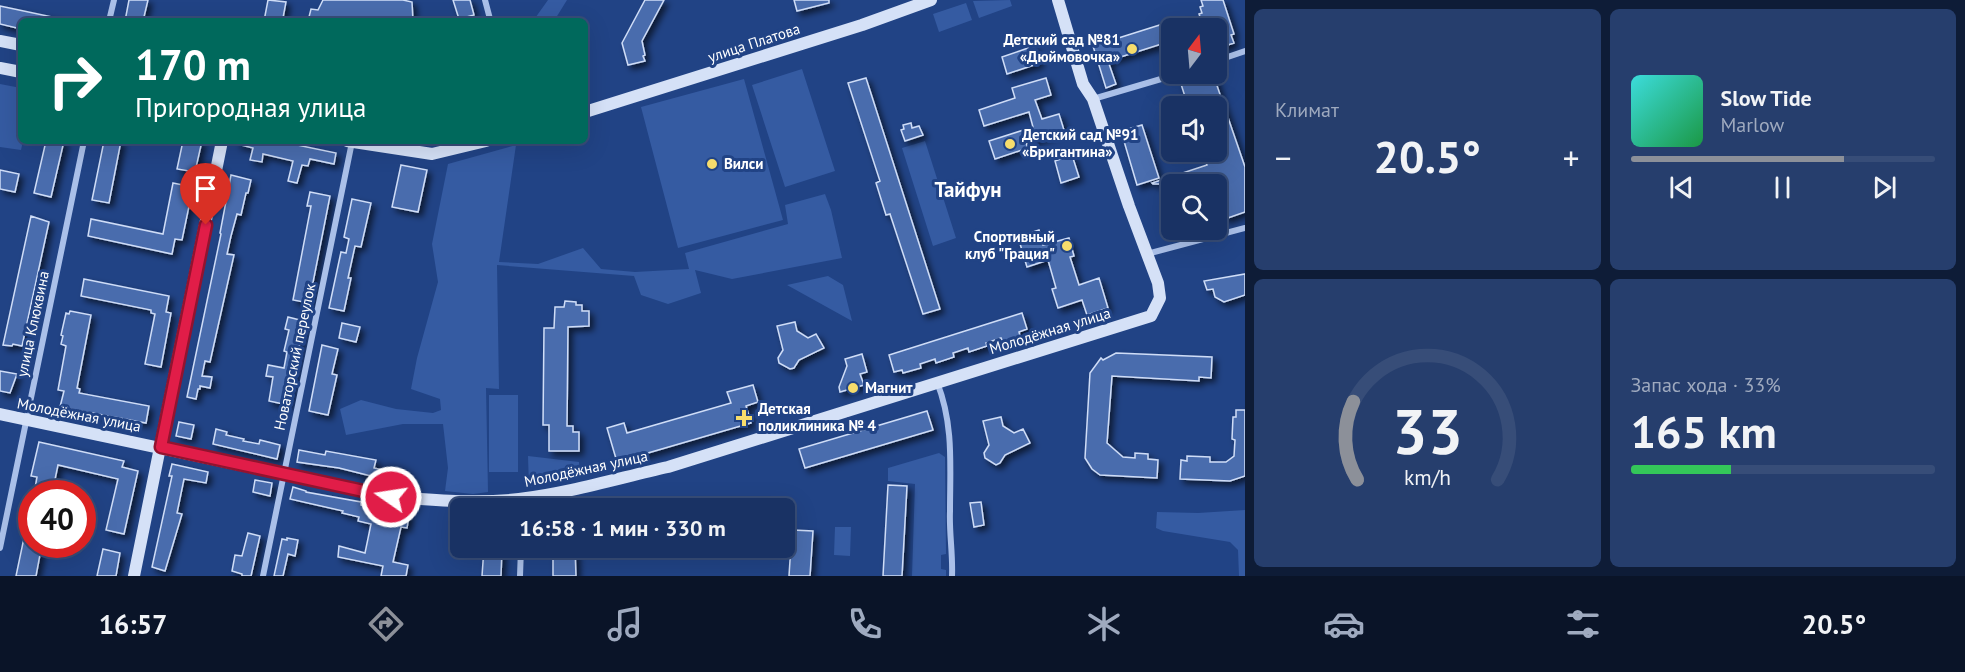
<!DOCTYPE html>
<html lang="ru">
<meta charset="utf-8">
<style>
:root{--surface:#193264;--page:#263e6d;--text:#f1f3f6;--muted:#9faabf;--line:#374d78;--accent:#8c9099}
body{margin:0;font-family:"PT Sans",sans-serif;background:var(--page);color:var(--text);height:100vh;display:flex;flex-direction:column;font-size:22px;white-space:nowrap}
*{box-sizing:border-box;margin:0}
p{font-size:20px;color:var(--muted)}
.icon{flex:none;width:33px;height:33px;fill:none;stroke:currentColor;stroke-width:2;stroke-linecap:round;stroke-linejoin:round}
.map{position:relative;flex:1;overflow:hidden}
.drawer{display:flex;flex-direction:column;gap:9px;padding:9px;background:#0e1c37;width:720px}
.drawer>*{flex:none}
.hud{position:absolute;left:18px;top:18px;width:570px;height:126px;border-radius:9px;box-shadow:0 6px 24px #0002,0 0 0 2px var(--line);background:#00695c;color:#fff;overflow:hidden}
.needle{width:39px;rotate:16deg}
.tools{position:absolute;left:1161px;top:18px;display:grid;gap:12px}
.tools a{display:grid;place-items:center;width:66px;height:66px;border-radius:9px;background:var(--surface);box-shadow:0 6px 24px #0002,0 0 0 2px var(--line);font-size:30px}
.speed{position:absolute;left:18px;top:480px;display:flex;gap:12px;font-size:30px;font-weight:700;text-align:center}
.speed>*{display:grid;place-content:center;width:78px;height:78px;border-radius:50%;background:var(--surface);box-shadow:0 6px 24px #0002,0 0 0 2px var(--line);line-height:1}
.speed .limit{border:9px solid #d22;background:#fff;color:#111}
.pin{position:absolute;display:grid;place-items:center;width:51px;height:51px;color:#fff;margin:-62px -26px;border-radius:50% 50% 50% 0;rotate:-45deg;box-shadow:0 0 6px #0007}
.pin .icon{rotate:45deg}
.me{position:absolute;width:66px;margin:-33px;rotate:283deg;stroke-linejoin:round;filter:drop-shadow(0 0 4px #0008)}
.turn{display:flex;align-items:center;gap:21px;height:126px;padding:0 18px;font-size:27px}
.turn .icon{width:78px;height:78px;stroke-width:2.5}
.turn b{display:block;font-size:42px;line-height:51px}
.big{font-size:45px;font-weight:600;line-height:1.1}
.drawer .widget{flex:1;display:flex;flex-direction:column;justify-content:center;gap:9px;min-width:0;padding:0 21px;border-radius:9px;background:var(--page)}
.drawer .dial{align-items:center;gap:0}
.dial svg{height:156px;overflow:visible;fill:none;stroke:var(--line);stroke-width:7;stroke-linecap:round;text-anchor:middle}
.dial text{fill:var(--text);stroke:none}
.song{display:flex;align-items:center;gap:18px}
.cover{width:72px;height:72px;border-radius:9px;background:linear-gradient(135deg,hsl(180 70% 55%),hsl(140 70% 35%))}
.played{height:6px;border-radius:3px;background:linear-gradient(90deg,var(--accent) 70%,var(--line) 70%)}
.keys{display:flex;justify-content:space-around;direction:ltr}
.heat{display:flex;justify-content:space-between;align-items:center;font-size:33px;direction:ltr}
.charge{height:9px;border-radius:4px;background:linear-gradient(90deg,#34c759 33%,var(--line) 0)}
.drawer .tiles{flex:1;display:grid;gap:9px;grid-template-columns:repeat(2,1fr)}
.trip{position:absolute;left:450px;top:498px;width:345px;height:60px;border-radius:9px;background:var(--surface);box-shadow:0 6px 24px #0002,0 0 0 2px var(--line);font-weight:600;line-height:60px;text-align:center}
.menu{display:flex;height:96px;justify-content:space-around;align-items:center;background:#0a1428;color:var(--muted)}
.menu .icon{width:42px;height:42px}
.menu .active{color:var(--accent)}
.menu b{font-size:27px;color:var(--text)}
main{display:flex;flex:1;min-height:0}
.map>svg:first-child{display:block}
.green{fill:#355ba2}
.building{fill:#4a6cad;stroke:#cfddf7;stroke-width:1.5;filter:url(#shadow)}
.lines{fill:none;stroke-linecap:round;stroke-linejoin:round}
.street{stroke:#aac0e9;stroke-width:6}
.secondary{stroke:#d5e1f7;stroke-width:12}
.route-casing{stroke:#92132f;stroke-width:15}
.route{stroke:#e11d48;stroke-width:10}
.poi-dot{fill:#f6dc6c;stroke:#214385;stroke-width:2}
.labels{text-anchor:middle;stroke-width:6;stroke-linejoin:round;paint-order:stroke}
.poi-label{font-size:15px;font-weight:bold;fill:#fff;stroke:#214385;text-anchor:start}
.street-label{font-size:15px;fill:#fff;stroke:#214385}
.district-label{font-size:21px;font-weight:bold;fill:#fff;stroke:#214385}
</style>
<main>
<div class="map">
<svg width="1245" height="576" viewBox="0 0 1245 576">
<defs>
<filter id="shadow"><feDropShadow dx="4" dy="4" stdDeviation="3" flood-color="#0009"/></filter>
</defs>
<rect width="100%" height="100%" fill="#214385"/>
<path class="green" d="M548 0H567L554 21H533Z
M1010 0 1012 6 979 18 973 1Z
M966 3 972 20 939 32 933 14Z
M802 69 835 171 785 187 752 85Z
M744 79 783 220 678 248 641 107Z
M0 84 21 88V141H23L21 150 0 147Z
M925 141 956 238 933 246 902 148Z
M516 145 499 262 538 264 583 248 601 269 635 272 689 269 685 253 788 224 785 205 825 194 831 210 842 258 732 279 695 270 701 293 668 304 641 295 634 276 497 265 499 389 486 388 488 492 473 494 445 491 448 468 443 424H403L346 435 340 409 361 400 396 409 433 413 441 410 440 399 411 389 417 358 438 282 432 244 448 164Z
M828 276 843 285 852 321 787 285Z
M489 395H518V472H489Z
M939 453 945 457 946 554 941 555V569L946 570V576H912L915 484 888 481V468Z
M528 456 579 462 580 476 529 487Z
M1245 510V576H1239L1238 550 1230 542 1163 531 1156 528 1157 512 1198 513Z
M835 527H851L850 556 834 555Z"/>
<path class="building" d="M129 0H148L143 21H125Z
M268 0 286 2 283 18 280 17 279 21H264Z
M323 0H403L412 2 413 21H308L311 9 318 10Z
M453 0H470L474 15 459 19Z
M645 0H664L642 41 645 55 643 56 645 61 628 65 622 43Z
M794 0H829V3L797 11Z
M1201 0H1223L1234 34 1231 35 1234 43 1216 49V28H1204L1199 14 1202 13 1200 7 1203 6Z
M0 6 57 18 56 21H21V29L0 24Z
M1166 23 1171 41 1108 61 1116 84 1106 88 1093 46Z
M1034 46 1040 63 1007 74 1002 57Z
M1213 74 1245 167V212L1225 219 1216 193V184H1172V212H1170L1161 184H1153L1152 183 1207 165 1203 152H1216V106H1188L1181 84Z
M866 78 940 309 923 314 890 214 886 215 876 183 880 181 848 83Z
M1046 78 1051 95 1035 100 1042 119 1059 114 1064 130 1026 143 1028 148 995 159 989 141 1033 127 1029 112 984 126 979 110 1015 98 1012 88Z
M911 123 912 128 919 126 923 135 905 141 901 130 904 129 903 125Z
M1142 125 1159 178 1137 185 1121 131Z
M46 141H64L51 197 34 193Z
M104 141H121L109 203 92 200Z
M183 141H202L195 172 177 169Z
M237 141H278L336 153 334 164 310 159 308 166 302 165 297 183 288 181 293 161 263 154 262 162 250 160 253 148 237 144Z
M1072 155 1079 177 1061 183 1055 161Z
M401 165 427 170 418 212 392 207Z
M0 170 19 174 15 192 0 189Z
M231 175 251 180 248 193H246L241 215 237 214 231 236 227 254 234 255 227 286 210 362 205 361 202 376 212 377 210 388 200 386V389H198L196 399 187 397 221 234 220 233Z
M173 183 193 187 182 240 175 239 172 254 88 236 91 219 163 234Z
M310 192 330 196 309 303 293 300 311 206H307Z
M352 199 371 203 361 247 355 246 348 278H351L344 311 329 308 341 252 346 253 349 239 344 237Z
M31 216 49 222 22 346 13 344 12 346 3 345Z
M1039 230 1043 245 1069 238 1074 256 1070 257 1079 285 1099 278 1108 308 1087 315 1082 300 1058 308 1052 289 1056 288 1048 260 1027 267 1018 237Z
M1245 274V295L1224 302 1215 297 1213 289 1207 290 1204 281Z
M84 279 169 296 166 312 171 313 161 367 145 364 155 314 151 313V310L81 296Z
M565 301 576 302V305H582V311H589V326L568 327 567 426H573V432H579V451H549V425H543L544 328H554L555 307H564Z
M70 311 91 315 77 388 80 389 79 393 149 406 146 423 60 407 64 391 58 390 66 346 61 344 63 336 61 335 66 313 69 314Z
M1022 313 1027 329 1019 332 1020 336 1003 342 1001 338 986 343 987 346 969 352 968 348 953 353 954 357 936 363 935 359 920 364 921 368 903 373 902 370 894 372 889 355Z
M288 317 304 321 288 405 269 401 273 377 266 376 268 365 284 368 287 352 284 351 289 330 285 329Z
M795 322 797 331 808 338 816 334 824 348 799 360 794 368 790 369 779 363 778 358 783 350 777 326Z
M342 323 360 327 356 342 339 338Z
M322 345 338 349 332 374 337 375 328 415 309 411Z
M1116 353 1212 357 1211 378 1199 377V381L1112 376 1107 443 1123 457 1135 458V453L1148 454V459L1158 460 1157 478 1100 475 1092 469 1085 458 1090 373 1101 358 1103 360Z
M862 354 867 372 860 374 864 385 840 392 839 387 847 366 845 359Z
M0 371 17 374 10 393 0 391Z
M753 385 758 402 746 406 751 423 617 462 607 428 624 423 627 433 731 403 727 392Z
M1236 410H1245V476L1230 481 1180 479 1181 460 1187 461V456L1210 457V462H1226L1234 456 1235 440 1232 439 1233 417H1236Z
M927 411 933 430 805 468 799 449Z
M1001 417 1003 426 1014 433 1023 429 1030 443 1005 455 1000 463 996 465 985 458 984 453 989 445 983 421Z
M179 422 194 425 191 439 176 436Z
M216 429 227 432 226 435 244 439 243 441 259 444 260 440 280 445 277 459 213 444Z
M39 442 124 461 122 467 138 471 124 534 106 530 118 479 58 465 52 494H34L37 477 31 476Z
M299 450 325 455 326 451 376 460 374 468 401 474 399 483 339 468 297 462Z
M172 464 208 472 206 483 184 479 177 513 182 514 165 571 152 567 172 476H169Z
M255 480 272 483 270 496 253 492Z
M888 485 907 486 902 576H883Z
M293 487 306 491V492L361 502V505L405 511 404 515 409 516 407 528 401 527 393 562 408 565 406 576H381L383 566 338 557 339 546 365 553 371 524 358 521 359 517 342 513 343 511 290 499Z
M981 502 984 525 974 527 970 503Z
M792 530 813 531 810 576H789Z
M25 533 32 534V544H42L36 576H16Z
M248 533 260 536 251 576H242V574L232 571 235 555 242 556Z
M287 538 298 540 295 556 288 554 283 576H274L282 539 287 540Z
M484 548H502L501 576H482Z
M553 548H575L576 576H553Z
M103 549 120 553 116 576H97Z"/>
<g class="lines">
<path class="street" d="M485 0 490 19
M109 21 114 0
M1216 61 1245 51
M1093 99 1178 74
M1147 254 1245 228
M937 382C954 425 950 466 950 511 949 532 953 554 952 576
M521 499 522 508
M0 548 84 141
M263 576 352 142
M520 576 521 548"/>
<path class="secondary" d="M0 41 21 45
M0 68 21 72
M585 112 862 25 931 0
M347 141 432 154 486 141
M0 414 391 497C433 500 477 504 519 499 569 493 619 478 668 467L1151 316 1160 298 1158 283 1129 206 1093 99 1083 84 1058 0
M134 576 222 141"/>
</g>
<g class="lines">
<defs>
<path id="route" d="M206 225 161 447 391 497"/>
</defs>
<use href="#route" class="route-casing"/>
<use href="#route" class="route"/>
</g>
<g class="poi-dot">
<circle cx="1132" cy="49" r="6"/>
<circle cx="1010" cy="144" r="6"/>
<circle cx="712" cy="164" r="6"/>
<circle cx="1067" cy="246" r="6"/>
<circle cx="853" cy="388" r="6"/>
<path d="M741 409h6v6h6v6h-6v6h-6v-6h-6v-6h6z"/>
</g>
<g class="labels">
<g class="poi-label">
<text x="1120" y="45" text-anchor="end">Детский сад №81<tspan x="1120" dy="17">«Дюймовочка»</tspan></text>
<text x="1022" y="140">Детский сад №91<tspan x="1022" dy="17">«Бригантина»</tspan></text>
<text x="724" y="169">Вилси</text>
<text x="1055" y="242" text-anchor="end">Спортивный<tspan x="1055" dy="17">клуб "Грация"</tspan></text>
<text x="865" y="393">Магнит</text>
<text x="758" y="414">Детская<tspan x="758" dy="17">поликлиника № 4</tspan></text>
</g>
<g class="street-label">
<text transform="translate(754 43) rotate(-18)" y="5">улица Платова</text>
<text transform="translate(33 324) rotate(-78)" y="5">улица Клюквина</text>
<text transform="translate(1050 331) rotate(-17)" y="5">Молодёжная улица</text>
<text transform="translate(295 357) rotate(-78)" y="5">Новаторский переулок</text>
<text transform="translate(79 415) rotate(11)" y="5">Молодёжная улица</text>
<text transform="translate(586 469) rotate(-12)" y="5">Молодёжная улица</text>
</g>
<g class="district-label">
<text x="968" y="197">Тайфун</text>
</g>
</g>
</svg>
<div class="tools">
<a><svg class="needle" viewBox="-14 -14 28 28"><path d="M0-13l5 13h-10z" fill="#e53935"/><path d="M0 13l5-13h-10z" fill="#9faabf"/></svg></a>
<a><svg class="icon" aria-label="sound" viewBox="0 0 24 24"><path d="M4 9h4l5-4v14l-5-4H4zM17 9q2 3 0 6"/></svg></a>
<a><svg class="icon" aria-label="search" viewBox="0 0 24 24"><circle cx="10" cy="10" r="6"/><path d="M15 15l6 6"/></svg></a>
</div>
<div class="speed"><div class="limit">40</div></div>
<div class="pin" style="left:206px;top:225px;background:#d93025"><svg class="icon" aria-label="arrive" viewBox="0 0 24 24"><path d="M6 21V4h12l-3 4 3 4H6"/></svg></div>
<svg class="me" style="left:391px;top:497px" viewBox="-20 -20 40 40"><circle r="17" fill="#e11d48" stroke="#fff" stroke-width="3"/><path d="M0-11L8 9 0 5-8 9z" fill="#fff"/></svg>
<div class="trip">16:58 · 1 мин · 330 m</div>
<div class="hud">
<div class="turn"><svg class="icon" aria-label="right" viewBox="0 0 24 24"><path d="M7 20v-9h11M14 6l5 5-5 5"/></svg><div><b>170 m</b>Пригородная улица</div></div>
</div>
</div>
<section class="drawer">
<div class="tiles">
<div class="widget"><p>Климат</p>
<div class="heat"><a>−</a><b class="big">20.5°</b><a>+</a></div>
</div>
<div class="widget">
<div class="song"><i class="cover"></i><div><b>Slow Tide</b><p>Marlow</p></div></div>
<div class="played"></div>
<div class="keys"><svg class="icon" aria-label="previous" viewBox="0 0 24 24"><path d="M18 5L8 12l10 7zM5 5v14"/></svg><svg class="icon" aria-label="pause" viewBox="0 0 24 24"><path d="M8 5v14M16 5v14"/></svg><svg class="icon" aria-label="next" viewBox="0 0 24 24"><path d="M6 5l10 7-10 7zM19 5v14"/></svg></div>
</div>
<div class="widget dial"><svg viewBox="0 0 100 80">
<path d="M14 69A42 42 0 1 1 86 69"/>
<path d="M14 69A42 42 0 0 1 12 29" stroke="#8c9099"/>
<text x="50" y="56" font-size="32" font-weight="700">33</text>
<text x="50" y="72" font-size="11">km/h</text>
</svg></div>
<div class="widget"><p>Запас хода · 33%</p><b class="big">165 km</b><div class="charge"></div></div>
</div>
</section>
</main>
<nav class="menu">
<b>16:57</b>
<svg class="icon active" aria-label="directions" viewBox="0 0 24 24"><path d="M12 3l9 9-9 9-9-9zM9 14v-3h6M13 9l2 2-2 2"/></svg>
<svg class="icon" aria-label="music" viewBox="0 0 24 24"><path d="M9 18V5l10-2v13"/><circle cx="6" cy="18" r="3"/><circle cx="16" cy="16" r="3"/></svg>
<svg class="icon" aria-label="phone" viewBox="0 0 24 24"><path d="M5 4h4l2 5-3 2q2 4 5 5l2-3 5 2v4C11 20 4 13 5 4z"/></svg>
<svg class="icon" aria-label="climate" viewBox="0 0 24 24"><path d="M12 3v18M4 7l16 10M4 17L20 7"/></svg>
<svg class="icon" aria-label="car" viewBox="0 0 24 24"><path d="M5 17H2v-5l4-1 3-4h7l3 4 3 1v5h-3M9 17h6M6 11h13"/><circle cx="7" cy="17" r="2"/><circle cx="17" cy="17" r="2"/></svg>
<svg class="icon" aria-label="filters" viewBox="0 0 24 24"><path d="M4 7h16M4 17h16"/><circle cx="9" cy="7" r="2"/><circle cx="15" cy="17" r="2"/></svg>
<b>20.5°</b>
</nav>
